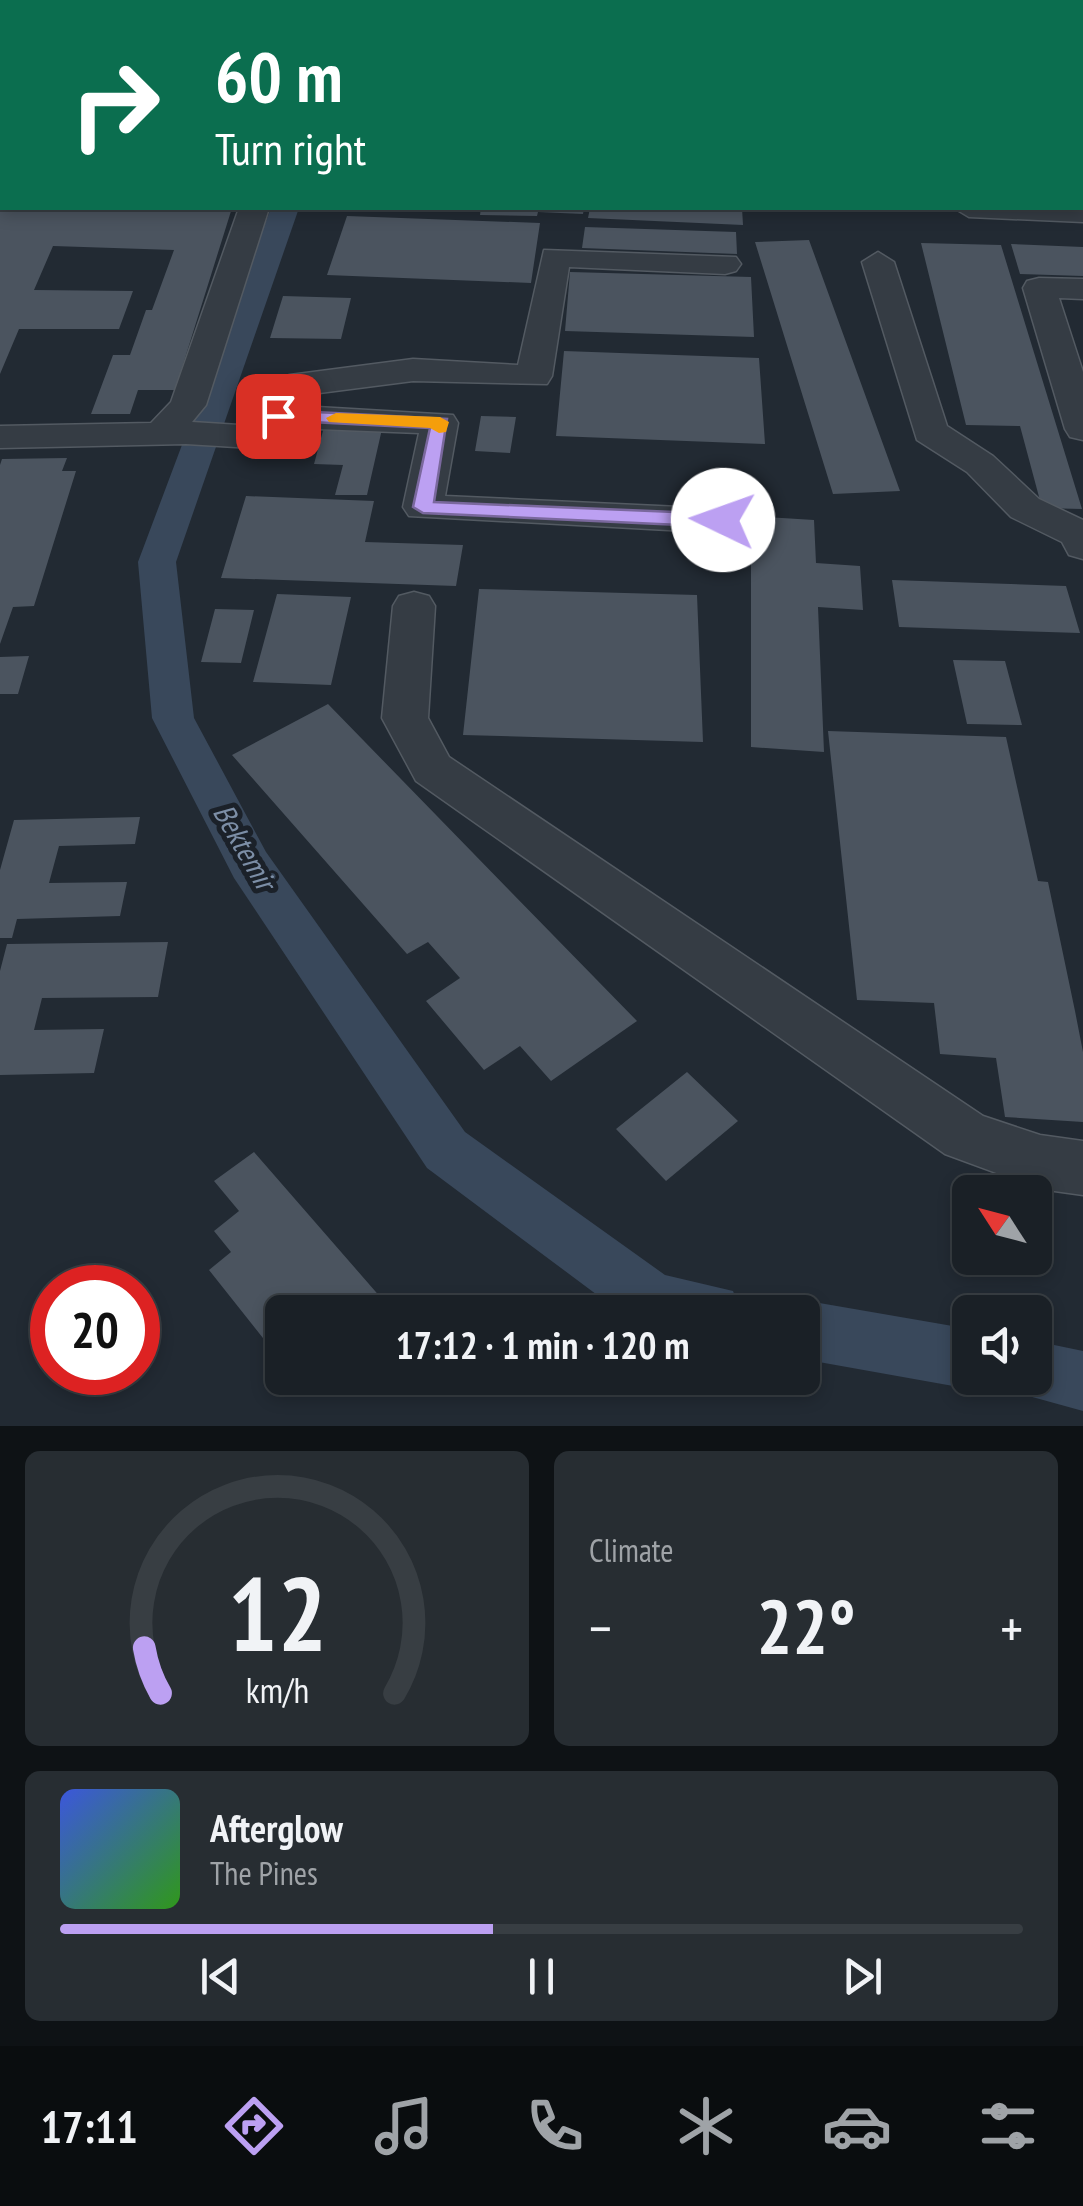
<!DOCTYPE html>
<meta charset="utf-8">
<style>
:root{--surface:#1a2026;--page:#272d32;--text:#f1f3f6;--muted:#9fa3a7;--line:#383e43;--accent:#bca0f2}
body{margin:0;font-family:"PT Sans Narrow",sans-serif;background:var(--page);color:var(--text);height:100vh;display:flex;flex-direction:column;font-size:38px;white-space:nowrap}
*{box-sizing:border-box;margin:0}
p{font-size:32px;color:var(--muted)}
.icon{flex:none;width:55px;height:55px;fill:none;stroke:currentColor;stroke-width:2;stroke-linecap:round;stroke-linejoin:round}
.map{position:relative;height:1426px;overflow:hidden}
.panel{display:flex;flex-direction:column;gap:25px;padding:25px;background:#0e1215;flex:1}
.panel>*{flex:none}
.hud{position:absolute;left:0px;top:0px;width:1085px;height:210px;box-shadow:0 5px 15px #0003,0 0 0 2px var(--line);background:#0b6e4f;color:#fff;overflow:hidden}
.needle{width:65px;rotate:306deg}
.buttons{position:absolute;left:952px;top:1175px;display:grid;gap:20px}
.buttons a{display:grid;place-items:center;width:100px;height:100px;border-radius:15px;background:var(--surface);box-shadow:0 5px 15px #0003,0 0 0 2px var(--line);font-size:50px}
.speed{position:absolute;left:30px;top:1265px;display:flex;gap:20px;font-size:50px;font-weight:700;text-align:center}
.speed>*{display:grid;place-content:center;width:130px;height:130px;border-radius:50%;background:var(--surface);box-shadow:0 5px 15px #0003,0 0 0 2px var(--line);line-height:1}
.speed .limit{border:15px solid #d22;background:#fff;color:#111}
.pin{position:absolute;display:grid;place-items:center;width:85px;height:85px;color:#fff;margin:-42px;border-radius:20px;box-shadow:0 5px 15px #0006}
.me{position:absolute;width:110px;margin:-55px;rotate:273deg;stroke-linejoin:round;filter:drop-shadow(0 0 8px #0008)}
.turn{display:flex;align-items:center;gap:35px;height:210px;padding:0 50px;font-size:45px}
.turn .icon{width:130px;height:130px;stroke-width:2.5}
.turn b{display:block;font-size:70px;line-height:85px}
.big{font-size:75px;font-weight:800;line-height:1.1}
.panel .tile{flex:1;display:flex;flex-direction:column;justify-content:center;gap:15px;min-width:0;padding:0 35px;border-radius:15px;background:var(--page)}
.panel .dial{align-items:center;gap:0}
.dial svg{height:260px;overflow:visible;fill:none;stroke:var(--line);stroke-width:7;stroke-linecap:round;text-anchor:middle}
.dial text{fill:var(--text);stroke:none}
.song{display:flex;align-items:center;gap:30px}
.cover{width:120px;height:120px;border-radius:15px;background:linear-gradient(135deg,hsl(230 70% 55%),hsl(110 70% 35%))}
.played{height:10px;border-radius:5px;background:linear-gradient(90deg,var(--accent) 45%,var(--line) 45%)}
.keys{display:flex;justify-content:space-around;direction:ltr}
.heat{display:flex;justify-content:space-between;align-items:center;font-size:55px;direction:ltr}
.panel .tiles{flex:1;display:grid;gap:25px;grid-template-columns:1fr 1fr}
.tile:last-child{grid-column:span 2}
.trip{position:absolute;left:265px;top:1295px;width:555px;height:100px;border-radius:15px;background:var(--surface);box-shadow:0 5px 15px #0003,0 0 0 2px var(--line);font-weight:800;line-height:100px;text-align:center}
.menu{display:flex;height:160px;justify-content:space-around;align-items:center;background:#0a0d0f;color:var(--muted)}
.menu .icon{width:70px;height:70px}
.menu .current{color:var(--accent)}
.menu b{font-size:45px;color:var(--text)}
.map>svg:first-child{display:block}
.lines{fill:none;stroke-linecap:round;stroke-linejoin:round}
.stream{fill:#39485b;fill-rule:evenodd}
.canal{fill:#39485b;fill-rule:evenodd}
.building{fill:#4b545f}
.minor-casing{stroke:#535a62;stroke-width:3}
.minor{fill:#353c44;fill-rule:evenodd}
.route{fill:#bca0f2;stroke:#7a689d;stroke-width:2.5}
.slow{fill:#f59e0b}
.labels{text-anchor:middle;stroke-width:10;stroke-linejoin:round;paint-order:stroke}
.water-label{font-size:30px;font-style:italic;fill:#7c8ea6;stroke:#1b2129}
</style>
<div class="map">
<svg width="1083" height="1426" viewBox="0 0 1083 1426">
<rect width="100%" height="100%" fill="#222a33"/>
<g class="lines">
<path class="stream" d="M1082 92H1083V96H1082Z"/>
<path class="canal" d="M271 208H299L176 562 194 718 266 852 465 1132 665 1275 733 1291 741 1312H620L427 1168 234 878 152 718 138 562Z
M802 1300 970 1329V1378L991 1380 970 1389 802 1359V1312H779Z
M1035 1341 1083 1351V1411L1014 1392 1008 1378H1035Z"/>
</g>
<path class="building" d="M0 208H232L175 390H138L130 414H91L113 355H130L146 310H152L174 250 53 246 34 290 133 291 119 329H19L0 374Z
M481 208H584L583 214 538 212 537 216 480 215Z
M590 208H742L743 225 588 218Z
M347 216 540 223 531 283 327 275Z
M585 227 736 232 737 254 582 248Z
M809 240 900 491 833 494 755 242Z
M921 243 1001 245 1082 509 1042 508 1020 426 966 425Z
M1011 244 1083 247V276L1020 274Z
M570 272 751 277 754 337 565 331Z
M283 296 351 298 341 339 270 338Z
M564 351 759 358 765 444 556 436Z
M481 416 516 417 510 453 475 451Z
M324 427 382 429 367 495H335L343 465 314 464Z
M67 458 62 471H76L34 606 13 607 0 644V465L2 459Z
M246 496 374 501 365 542 463 545 456 586 221 578Z
M751 516 814 520 816 563 860 566 863 610 818 607 824 752 751 747Z
M892 580 1066 586 1080 633 899 627Z
M479 589 697 595 703 742 463 735Z
M277 594 351 597 331 685 253 682Z
M215 609 254 610 241 663 201 662Z
M29 656 18 694H0V657Z
M953 660 1005 661 1022 725 967 724Z
M328 704 510 891 637 1021 551 1081 520 1046 484 1070 426 1001 460 978 428 942 407 954 232 755Z
M828 731 1006 737 1038 881 1048 882 1075 1011 1083 1052V1122L1005 1117 996 1058 940 1054 934 1003 857 1000Z
M140 817 135 844 59 846 49 883 127 882 120 916 17 919 12 938H0V870L14 820Z
M168 942 158 997 42 998 34 1030 104 1029 94 1073 0 1075V971L7 944Z
M687 1072 738 1121 666 1181 616 1129Z
M254 1152 382 1299 367 1312H282V1362L209 1270 231 1252 214 1231 239 1211 214 1181Z"/>
<g class="lines">
<defs>
<path id="minor" d="M822 0H855L856 2H823Z
M2 22V38L0 39V23Z
M1082 62H1083V78H1082Z
M1082 110H1083V126H1082Z
M1083 204V222L969 217 954 208H1082Z
M239 208H269L206 405 192 422 255 426 277 378 290 375 413 359 518 365 544 250 736 257 741 264 736 271 725 274 569 267 552 376 547 384 413 381 304 395 300 406 453 415 458 423 445 496 723 509 737 512 743 521 737 530 723 533 409 516 403 507 419 433 292 428 282 446 269 449 186 444 0 448V426L151 423 171 402Z
M878 252 894 262 947 426 993 456 1039 499 1083 520V559L1069 555 1062 542 1011 517 967 472 917 440 862 262Z
M1039 278 1083 279V299L1059 298 1083 372V440L1070 437 1065 429 1023 288 1027 281Z
M414 592 429 596 435 606 428 718 449 757 983 1116 1040 1135 1083 1141V1195L1040 1189 945 1154 416 781 382 718 393 606 399 596Z"/>
</defs>
<use href="#minor" class="minor-casing"/>
<use href="#minor" class="minor"/>
</g>
<path class="route" d="M278 410 447 419 434 502 723 514 733 520 723 527 423 513 413 507 430 428 271 420V412Z"/>
<path class="slow" d="M336 413 440 417 449 422 446 432 439 433 430 428 329 422 326 418Z"/>
<g class="labels">
<g class="water-label">
<text transform="translate(244 847) rotate(60)" y="10">Bektemir</text>
</g>
</g>
</svg>
<div class="buttons">
<a><svg class="needle" viewBox="-14 -14 28 28"><path d="M0-13l5 13h-10z" fill="#e53935"/><path d="M0 13l5-13h-10z" fill="#9fa3a7"/></svg></a>
<a><svg class="icon" aria-label="sound" viewBox="0 0 24 24"><path d="M4 9h4l5-4v14l-5-4H4zM17 9q2 3 0 6"/></svg></a>
</div>
<div class="speed"><div class="limit">20</div></div>
<div class="pin" style="left:278px;top:416px;background:#d93025"><svg class="icon" aria-label="arrive" viewBox="0 0 24 24"><path d="M6 21V4h12l-3 4 3 4H6"/></svg></div>
<svg class="me" style="left:723px;top:520px" viewBox="-20 -20 40 40"><circle r="19" fill="#fff"/><path d="M0-13L10 11 0 6-10 11z" fill="#bca0f2"/></svg>
<div class="trip">17:12 · 1 min · 120 m</div>
<div class="hud">
<div class="turn"><svg class="icon" aria-label="right" viewBox="0 0 24 24"><path d="M7 20v-9h11M14 6l5 5-5 5"/></svg><div><b>60 m</b>Turn right</div></div>
</div>
</div>
<section class="panel">
<div class="tiles">
<div class="tile dial"><svg viewBox="0 0 100 80">
<path d="M14 69A42 42 0 1 1 86 69"/>
<path d="M14 69A42 42 0 0 1 9 55" stroke="#bca0f2"/>
<text x="50" y="56" font-size="32" font-weight="700">12</text>
<text x="50" y="72" font-size="11">km/h</text>
</svg></div>
<div class="tile"><p>Climate</p>
<div class="heat"><a>−</a><b class="big">22°</b><a>+</a></div>
</div>
<div class="tile">
<div class="song"><i class="cover"></i><div><b>Afterglow</b><p>The Pines</p></div></div>
<div class="played"></div>
<div class="keys"><svg class="icon" aria-label="previous" viewBox="0 0 24 24"><path d="M18 5L8 12l10 7zM5 5v14"/></svg><svg class="icon" aria-label="pause" viewBox="0 0 24 24"><path d="M8 5v14M16 5v14"/></svg><svg class="icon" aria-label="next" viewBox="0 0 24 24"><path d="M6 5l10 7-10 7zM19 5v14"/></svg></div>
</div>
</div>
</section>
<nav class="menu">
<b>17:11</b>
<svg class="icon current" aria-label="directions" viewBox="0 0 24 24"><path d="M12 3l9 9-9 9-9-9zM9 14v-3h6M13 9l2 2-2 2"/></svg>
<svg class="icon" aria-label="music" viewBox="0 0 24 24"><path d="M9 18V5l10-2v13"/><circle cx="6" cy="18" r="3"/><circle cx="16" cy="16" r="3"/></svg>
<svg class="icon" aria-label="phone" viewBox="0 0 24 24"><path d="M5 4h4l2 5-3 2q2 4 5 5l2-3 5 2v4C11 20 4 13 5 4z"/></svg>
<svg class="icon" aria-label="climate" viewBox="0 0 24 24"><path d="M12 3v18M4 7l16 10M4 17L20 7"/></svg>
<svg class="icon" aria-label="car" viewBox="0 0 24 24"><path d="M5 17H2v-5l4-1 3-4h7l3 4 3 1v5h-3M9 17h6M6 11h13"/><circle cx="7" cy="17" r="2"/><circle cx="17" cy="17" r="2"/></svg>
<svg class="icon" aria-label="filters" viewBox="0 0 24 24"><path d="M4 7h16M4 17h16"/><circle cx="9" cy="7" r="2"/><circle cx="15" cy="17" r="2"/></svg>
</nav>
